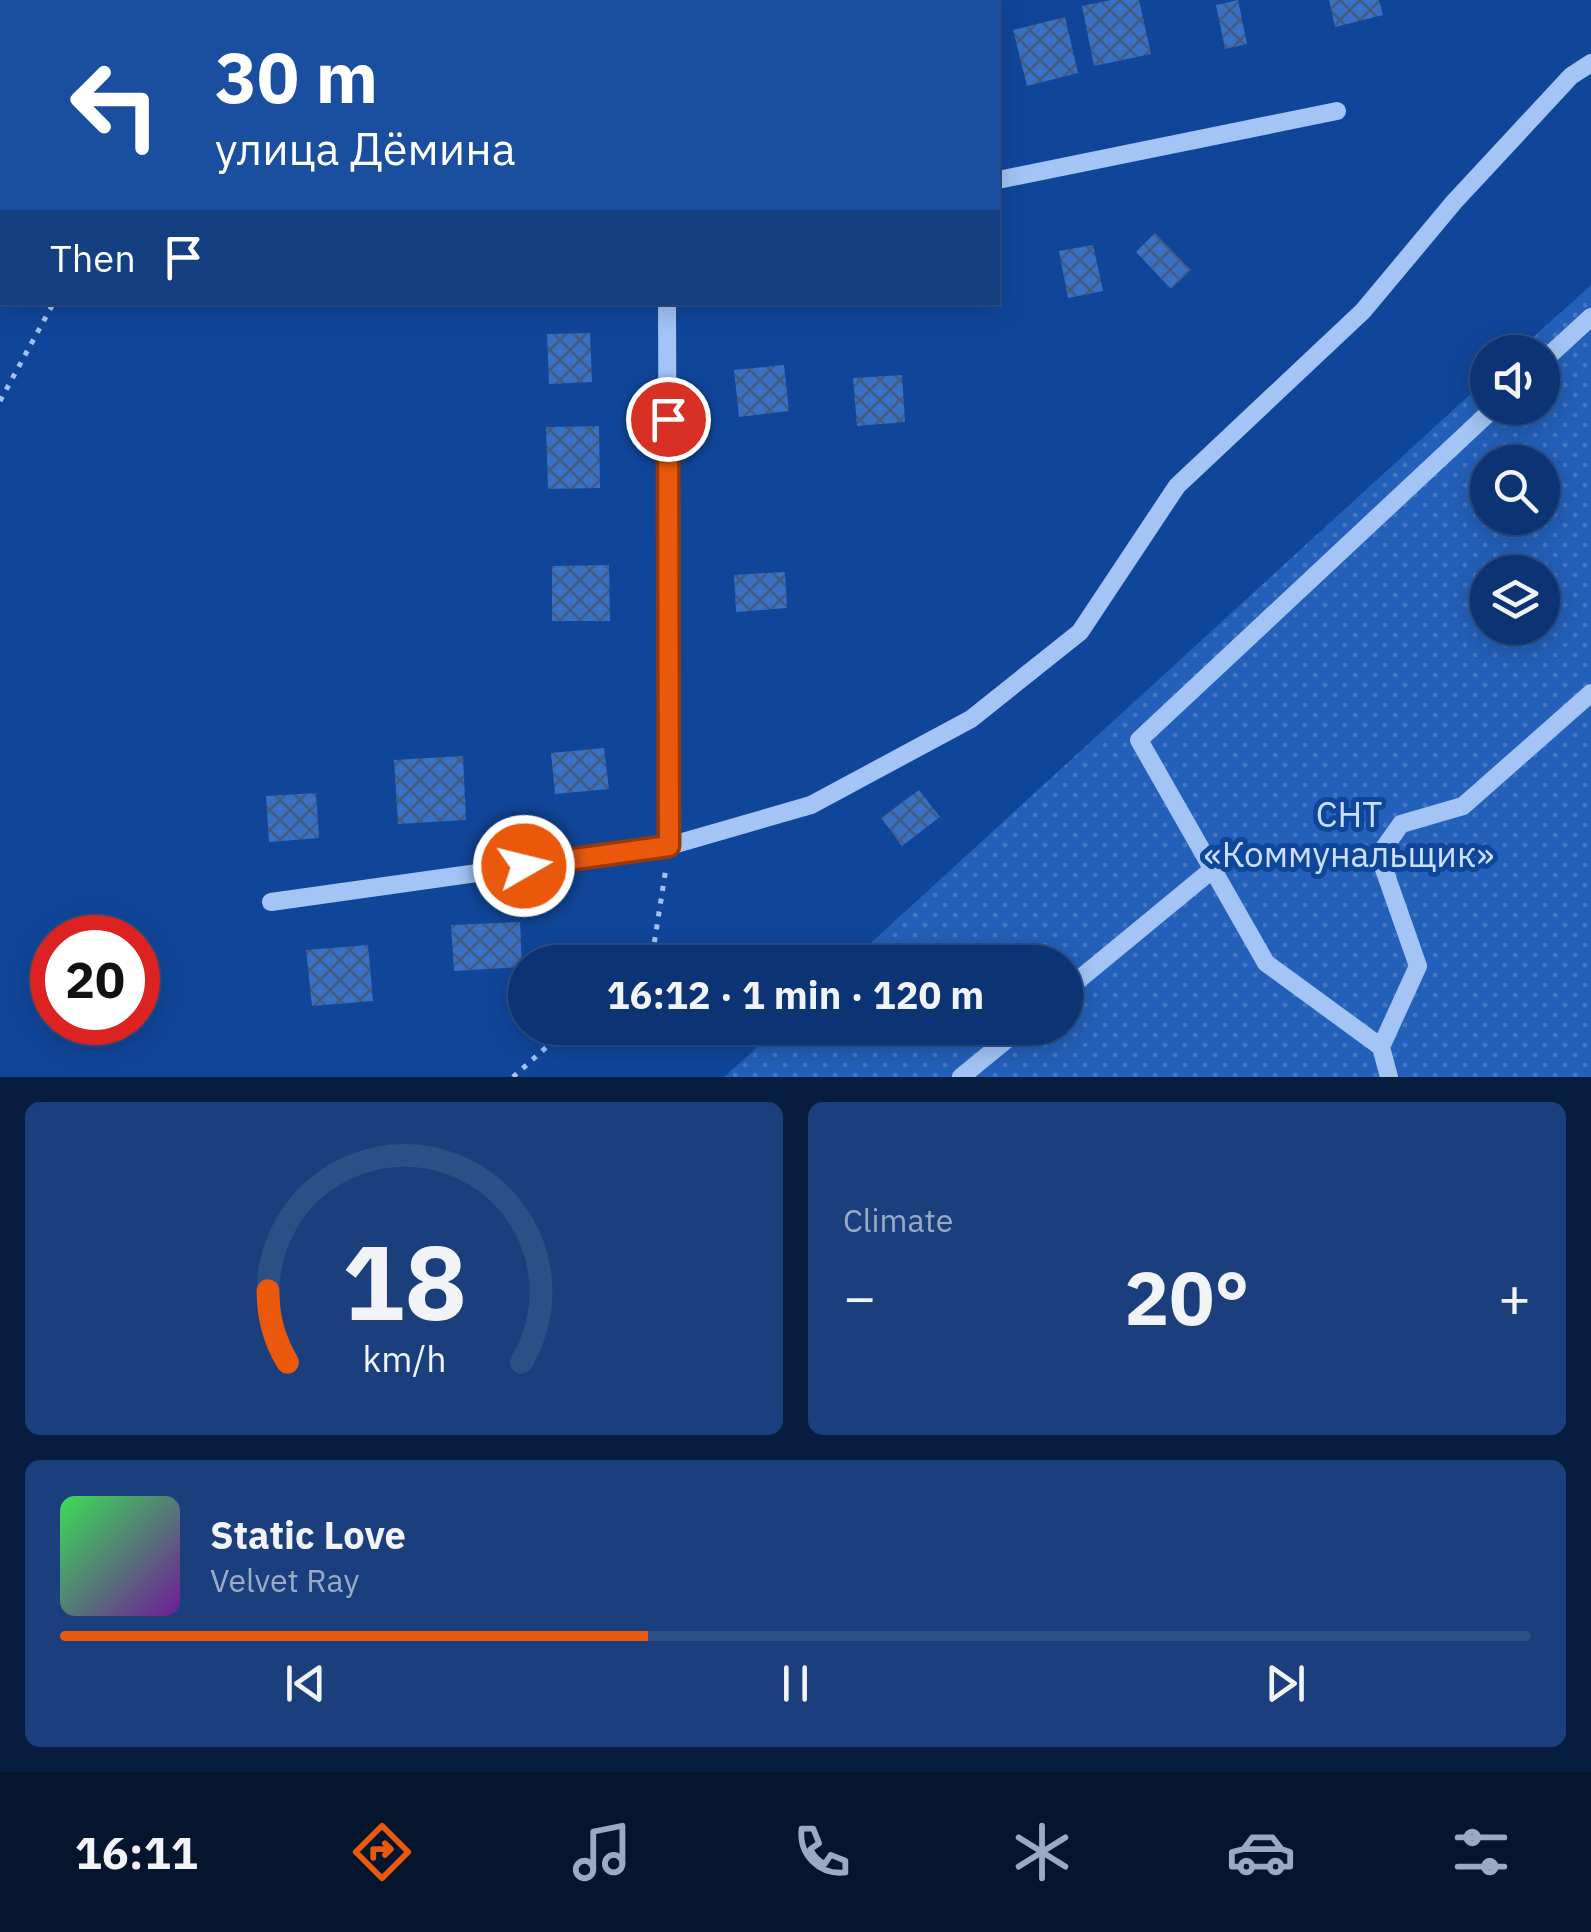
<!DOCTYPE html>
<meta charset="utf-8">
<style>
:root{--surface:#0c3474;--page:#1a3f7c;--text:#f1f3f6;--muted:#9aaac5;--line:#2c4f86;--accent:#ea580c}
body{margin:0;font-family:"IBM Plex Sans",sans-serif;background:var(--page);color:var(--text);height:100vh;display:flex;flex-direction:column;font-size:38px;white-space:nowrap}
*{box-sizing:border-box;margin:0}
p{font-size:32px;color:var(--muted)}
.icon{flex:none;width:55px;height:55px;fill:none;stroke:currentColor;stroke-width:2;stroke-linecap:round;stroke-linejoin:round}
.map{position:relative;height:1077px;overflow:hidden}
.side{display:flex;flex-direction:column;gap:25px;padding:25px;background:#071d40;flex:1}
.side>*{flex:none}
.guide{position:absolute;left:0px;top:0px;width:1000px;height:305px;box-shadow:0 5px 25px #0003,0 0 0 2px var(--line);background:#1a4fa0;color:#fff;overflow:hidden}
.controls{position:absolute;left:1470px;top:335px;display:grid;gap:20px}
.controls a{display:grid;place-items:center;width:90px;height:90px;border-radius:50%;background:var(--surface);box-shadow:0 5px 25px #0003,0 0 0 2px var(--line);font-size:50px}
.speed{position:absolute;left:30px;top:915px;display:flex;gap:20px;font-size:50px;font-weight:700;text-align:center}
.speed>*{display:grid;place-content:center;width:130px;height:130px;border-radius:50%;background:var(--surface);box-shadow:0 5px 25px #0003,0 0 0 2px var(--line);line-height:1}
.speed .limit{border:15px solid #d22;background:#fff;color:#111}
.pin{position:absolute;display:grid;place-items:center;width:85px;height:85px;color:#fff;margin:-42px;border:5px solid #fff;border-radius:50%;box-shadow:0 2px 10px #0007}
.me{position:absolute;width:110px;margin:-55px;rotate:82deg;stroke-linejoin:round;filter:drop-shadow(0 0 8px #0008)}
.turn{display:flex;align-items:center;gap:35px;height:210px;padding:0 50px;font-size:45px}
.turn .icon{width:130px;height:130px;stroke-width:2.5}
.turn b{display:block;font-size:70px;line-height:85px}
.then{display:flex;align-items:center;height:95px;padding:0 50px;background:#0003;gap:20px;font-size:38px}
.big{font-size:75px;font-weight:800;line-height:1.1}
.side .card{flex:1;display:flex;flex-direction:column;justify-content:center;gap:15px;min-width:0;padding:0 35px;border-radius:15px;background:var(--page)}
.side .dial{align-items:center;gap:0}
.dial svg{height:260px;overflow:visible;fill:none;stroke:var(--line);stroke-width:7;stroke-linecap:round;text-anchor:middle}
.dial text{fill:var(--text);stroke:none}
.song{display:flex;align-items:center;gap:30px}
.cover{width:120px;height:120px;border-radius:15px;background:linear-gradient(135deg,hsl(130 70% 55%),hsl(280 70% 35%))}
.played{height:10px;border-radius:5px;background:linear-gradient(90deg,var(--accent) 40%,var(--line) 40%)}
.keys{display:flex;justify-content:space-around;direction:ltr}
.heat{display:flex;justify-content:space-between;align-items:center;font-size:55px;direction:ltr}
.side .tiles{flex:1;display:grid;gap:25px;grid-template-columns:1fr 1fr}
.card:last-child{grid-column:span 2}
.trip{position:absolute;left:508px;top:945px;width:575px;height:100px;border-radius:50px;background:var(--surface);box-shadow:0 5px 25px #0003,0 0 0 2px var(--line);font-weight:800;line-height:100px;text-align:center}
.dock{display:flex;height:160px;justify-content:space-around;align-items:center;background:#05152e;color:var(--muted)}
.dock .icon{width:70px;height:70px}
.dock .active{color:var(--accent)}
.dock b{font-size:45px;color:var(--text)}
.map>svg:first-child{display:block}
.park{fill:url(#park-dots);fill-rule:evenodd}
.building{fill:url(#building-cross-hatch)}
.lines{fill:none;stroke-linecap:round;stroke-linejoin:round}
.path{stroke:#a3c4f4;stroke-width:5;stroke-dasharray:5 8;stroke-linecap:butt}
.minor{stroke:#a3c4f4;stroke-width:18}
.route-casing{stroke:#983908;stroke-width:25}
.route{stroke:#ea580c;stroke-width:18}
.labels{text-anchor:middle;stroke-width:10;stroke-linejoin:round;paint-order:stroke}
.park-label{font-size:35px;fill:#cbe0fe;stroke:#10469a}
</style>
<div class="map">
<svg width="1591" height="1077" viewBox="0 0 1591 1077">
<defs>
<pattern id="park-dots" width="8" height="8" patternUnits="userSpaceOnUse" patternTransform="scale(2.5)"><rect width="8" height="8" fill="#2360b9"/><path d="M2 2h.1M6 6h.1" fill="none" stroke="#4478c4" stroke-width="1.8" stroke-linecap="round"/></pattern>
<pattern id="building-cross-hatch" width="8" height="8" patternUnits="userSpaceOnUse" patternTransform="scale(2.5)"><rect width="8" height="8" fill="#3970c1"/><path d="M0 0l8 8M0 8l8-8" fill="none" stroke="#435c81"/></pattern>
</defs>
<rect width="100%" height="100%" fill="#10469a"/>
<path class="park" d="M1591 285V1077H724L779 1028H1065V962H850L1487 379 1488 408H1542V352H1517ZM1488 462H1542V518H1488ZM1488 572H1542V628H1488Z"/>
<path class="building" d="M1111 0H1139L1151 54 1094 66 1082 6Z
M1238 0 1247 44 1225 49 1216 5Z
M1329 0H1379L1383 15 1335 27Z
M1065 17 1078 73 1027 86 1013 30Z
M1155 233 1191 270 1171 289 1136 252Z
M1093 245 1103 291 1068 298 1059 251Z
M590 333 592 382 549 384 547 334Z
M784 365 789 411 739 417 734 370Z
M902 375 905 422 857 426 853 378Z
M599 426 600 488 548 489 546 427Z
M609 565 610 621H552V566Z
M785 572 787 608 736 612 734 575Z
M604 748 609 789 555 794 551 753Z
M463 756 466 820 398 824 394 760Z
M919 790 940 817 902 846 881 818Z
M316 793 319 838 269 842 266 796Z
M520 922 522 967 454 971 451 925Z
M368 945 373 1001 312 1006 306 950Z"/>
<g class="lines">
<path class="path" d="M181 2 182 0
M0 20 2 36
M0 254 2 233
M0 401 54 302
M640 962 653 951 666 868
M513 1077 568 1028"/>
<path class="minor" d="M659 0V2
M998 180 1337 111
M667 302 669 846
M1542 362 1591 317
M271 902 669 846 811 805 971 719 1080 632 1177 486 1363 311 1454 202 1571 76 1591 63
M1065 991 1213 869
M1381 1047 1266 963 1139 740 1494 408
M961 1077 1021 1028
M1389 1077 1381 1047 1418 966 1379 855 1401 824 1463 806 1591 693"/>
</g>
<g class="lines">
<defs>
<path id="route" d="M524 866 669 846 668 419"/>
</defs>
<use href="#route" class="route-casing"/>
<use href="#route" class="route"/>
</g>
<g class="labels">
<g class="park-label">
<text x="1349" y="827">СНТ<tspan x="1349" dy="40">«Коммунальщик»</tspan></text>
</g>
</g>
</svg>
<div class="controls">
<a><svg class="icon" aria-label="sound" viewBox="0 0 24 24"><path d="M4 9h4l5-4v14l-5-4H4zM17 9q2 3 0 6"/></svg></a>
<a><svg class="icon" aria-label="search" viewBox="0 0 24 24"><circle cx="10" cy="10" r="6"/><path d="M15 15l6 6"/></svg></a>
<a><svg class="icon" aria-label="layers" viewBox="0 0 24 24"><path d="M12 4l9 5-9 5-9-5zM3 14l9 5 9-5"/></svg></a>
</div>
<div class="speed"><div class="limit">20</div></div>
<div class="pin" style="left:668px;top:419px;background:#d93025"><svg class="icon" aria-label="arrive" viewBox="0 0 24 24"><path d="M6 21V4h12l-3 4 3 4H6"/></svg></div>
<svg class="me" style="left:524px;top:866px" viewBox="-20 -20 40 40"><circle r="17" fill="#ea580c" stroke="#fff" stroke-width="3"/><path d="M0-11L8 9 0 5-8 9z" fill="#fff"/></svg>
<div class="trip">16:12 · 1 min · 120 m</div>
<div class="guide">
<div class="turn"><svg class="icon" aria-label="left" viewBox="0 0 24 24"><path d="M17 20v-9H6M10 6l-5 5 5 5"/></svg><div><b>30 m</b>улица Дёмина</div></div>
<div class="then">Then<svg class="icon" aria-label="arrive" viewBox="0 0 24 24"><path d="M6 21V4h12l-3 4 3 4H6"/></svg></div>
</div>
</div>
<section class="side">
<div class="tiles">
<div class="card dial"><svg viewBox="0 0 100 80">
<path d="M14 69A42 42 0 1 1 86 69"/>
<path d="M14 69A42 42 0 0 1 8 47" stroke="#ea580c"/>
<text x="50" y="56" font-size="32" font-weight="700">18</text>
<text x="50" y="72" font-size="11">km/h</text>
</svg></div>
<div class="card"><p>Climate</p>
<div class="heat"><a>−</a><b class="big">20°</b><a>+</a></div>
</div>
<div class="card">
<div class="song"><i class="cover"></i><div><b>Static Love</b><p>Velvet Ray</p></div></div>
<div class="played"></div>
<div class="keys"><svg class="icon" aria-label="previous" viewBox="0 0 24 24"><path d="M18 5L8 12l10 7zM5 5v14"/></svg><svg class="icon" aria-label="pause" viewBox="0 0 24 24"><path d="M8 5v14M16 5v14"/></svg><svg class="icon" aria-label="next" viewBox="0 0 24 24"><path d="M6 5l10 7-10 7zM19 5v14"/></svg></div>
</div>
</div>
</section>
<nav class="dock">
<b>16:11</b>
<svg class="icon active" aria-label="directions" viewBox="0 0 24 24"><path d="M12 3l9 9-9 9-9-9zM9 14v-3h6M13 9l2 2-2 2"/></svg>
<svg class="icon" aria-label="music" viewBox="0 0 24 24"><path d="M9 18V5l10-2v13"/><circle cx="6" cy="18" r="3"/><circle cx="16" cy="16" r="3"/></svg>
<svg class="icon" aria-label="phone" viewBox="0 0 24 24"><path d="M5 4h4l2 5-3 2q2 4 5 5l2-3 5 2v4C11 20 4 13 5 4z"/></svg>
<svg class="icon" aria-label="climate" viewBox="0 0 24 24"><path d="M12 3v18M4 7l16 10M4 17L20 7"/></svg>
<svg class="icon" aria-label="car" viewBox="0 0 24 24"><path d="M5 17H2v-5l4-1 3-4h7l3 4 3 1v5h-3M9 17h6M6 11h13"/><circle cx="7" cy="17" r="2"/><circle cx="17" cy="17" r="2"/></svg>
<svg class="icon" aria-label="filters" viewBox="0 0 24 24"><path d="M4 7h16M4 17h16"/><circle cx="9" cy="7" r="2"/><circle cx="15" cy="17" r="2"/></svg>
</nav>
